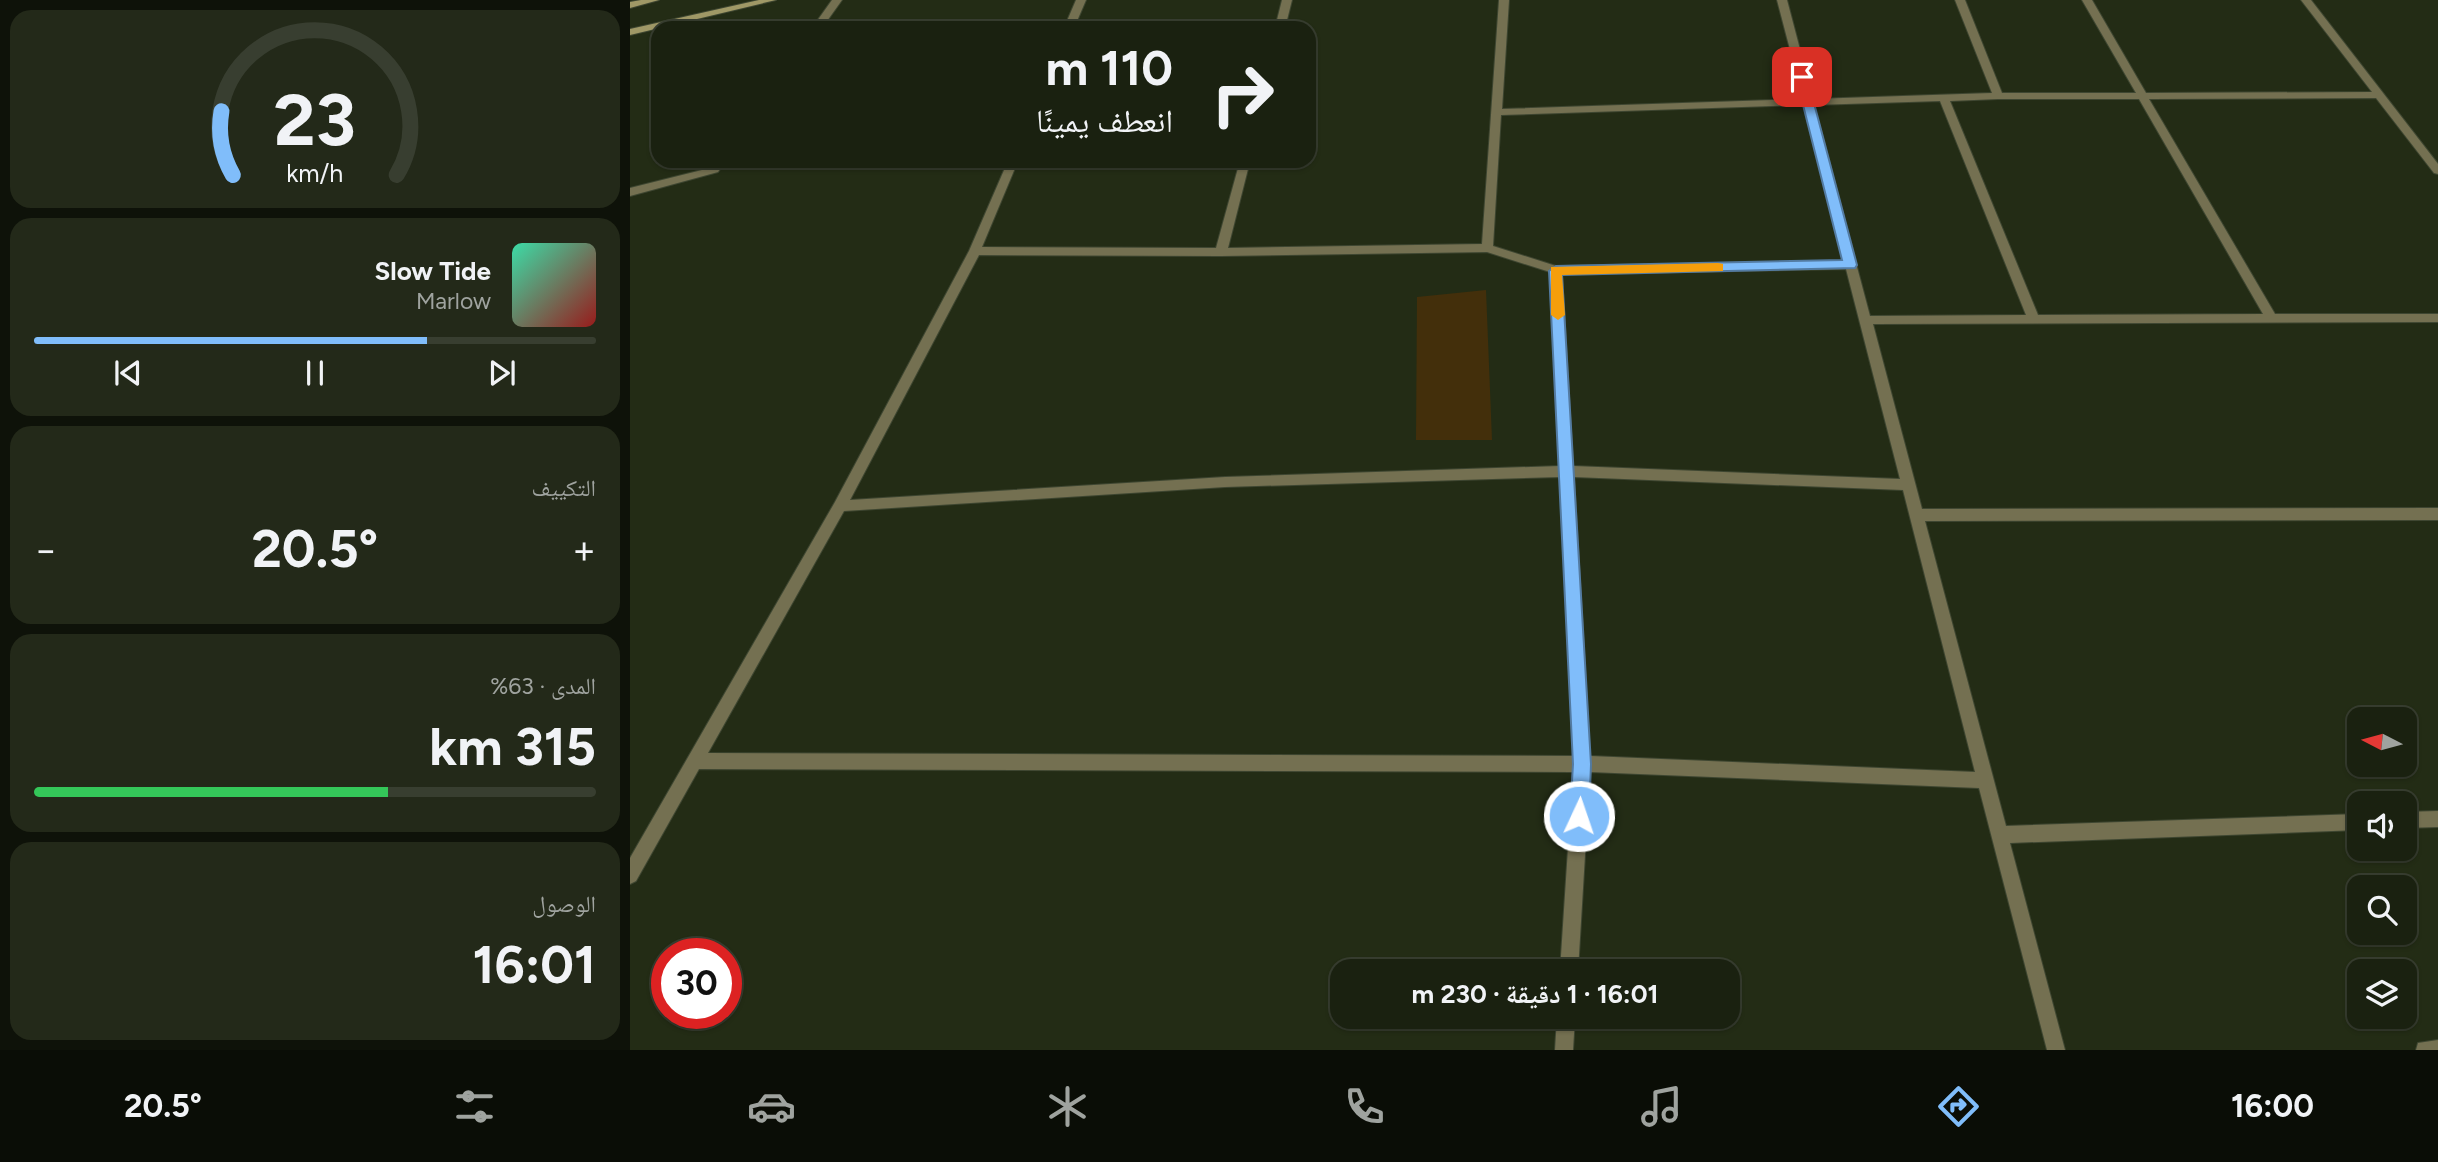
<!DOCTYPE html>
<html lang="ar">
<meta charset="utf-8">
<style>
:root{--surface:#1a2110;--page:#232919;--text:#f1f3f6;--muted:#9fa39f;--line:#383e30;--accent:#80bdfa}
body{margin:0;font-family:Figtree,"Noto Naskh Arabic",sans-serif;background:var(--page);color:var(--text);direction:rtl;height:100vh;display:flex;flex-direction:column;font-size:26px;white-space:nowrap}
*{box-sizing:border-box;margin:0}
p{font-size:23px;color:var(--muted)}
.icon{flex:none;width:38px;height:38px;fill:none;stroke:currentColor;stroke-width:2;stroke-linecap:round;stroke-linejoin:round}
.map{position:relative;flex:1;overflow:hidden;direction:ltr}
.panel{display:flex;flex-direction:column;gap:10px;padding:10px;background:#0e1209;width:630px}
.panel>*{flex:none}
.hud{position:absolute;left:21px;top:21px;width:665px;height:147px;border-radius:21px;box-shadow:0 2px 5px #0004,0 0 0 2px var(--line);direction:rtl;background:#1a2110;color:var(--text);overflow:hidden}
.needle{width:46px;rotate:276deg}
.buttons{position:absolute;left:1717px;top:707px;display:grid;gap:14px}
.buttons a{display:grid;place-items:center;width:70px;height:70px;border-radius:14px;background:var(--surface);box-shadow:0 2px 5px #0004,0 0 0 2px var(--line);font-size:35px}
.speed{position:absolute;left:21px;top:938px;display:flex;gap:14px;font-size:35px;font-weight:700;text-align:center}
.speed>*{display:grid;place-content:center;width:91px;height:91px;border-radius:50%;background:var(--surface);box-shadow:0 2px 5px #0004,0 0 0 2px var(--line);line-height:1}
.speed .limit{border:10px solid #d22;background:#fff;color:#111}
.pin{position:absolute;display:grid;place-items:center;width:60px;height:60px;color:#fff;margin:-30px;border-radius:14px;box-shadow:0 4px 10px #0006}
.me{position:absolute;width:77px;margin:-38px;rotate:3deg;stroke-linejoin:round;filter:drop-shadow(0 0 5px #0008)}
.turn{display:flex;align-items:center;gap:24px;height:147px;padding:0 28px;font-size:32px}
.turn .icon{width:91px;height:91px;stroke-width:2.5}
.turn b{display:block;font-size:49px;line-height:60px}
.big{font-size:52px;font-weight:700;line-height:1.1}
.panel .widget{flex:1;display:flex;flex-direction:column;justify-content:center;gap:10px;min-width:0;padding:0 24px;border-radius:21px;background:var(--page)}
.panel .dial{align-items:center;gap:0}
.dial svg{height:182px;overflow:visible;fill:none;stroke:var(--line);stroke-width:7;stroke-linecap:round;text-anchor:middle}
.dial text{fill:var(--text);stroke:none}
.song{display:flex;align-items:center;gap:21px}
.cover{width:84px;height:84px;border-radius:10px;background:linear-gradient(135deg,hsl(160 70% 55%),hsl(0 70% 35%))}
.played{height:7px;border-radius:4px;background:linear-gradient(90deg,var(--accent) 70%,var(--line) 70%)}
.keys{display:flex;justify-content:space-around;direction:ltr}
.heat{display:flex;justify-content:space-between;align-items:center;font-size:38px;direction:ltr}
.charge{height:10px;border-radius:5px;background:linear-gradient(90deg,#34c759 63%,var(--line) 0)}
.trip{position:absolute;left:700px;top:959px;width:410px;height:70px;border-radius:21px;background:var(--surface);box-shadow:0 2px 5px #0004,0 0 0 2px var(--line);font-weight:700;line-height:70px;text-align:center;direction:rtl}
.tab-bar{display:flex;height:112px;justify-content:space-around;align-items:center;background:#0a0d06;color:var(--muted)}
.tab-bar .icon{width:49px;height:49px}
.tab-bar .selected{color:var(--accent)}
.tab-bar b{font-size:32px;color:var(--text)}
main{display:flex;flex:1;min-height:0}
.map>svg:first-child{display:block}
.green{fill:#432f0b}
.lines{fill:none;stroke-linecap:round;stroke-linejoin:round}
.street-casing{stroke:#3e4631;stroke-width:2}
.secondary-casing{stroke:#3e4631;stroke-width:2}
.street{fill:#747051;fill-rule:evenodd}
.secondary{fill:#9f9866;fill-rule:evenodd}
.route{fill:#80bdfa;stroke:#537ba2;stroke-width:2}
.slow{fill:#f59e0b}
</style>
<main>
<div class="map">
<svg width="1808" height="1050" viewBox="0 0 1808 1050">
<rect width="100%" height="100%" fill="#232c15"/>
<path class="green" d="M856 290 862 440H786L787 297Z"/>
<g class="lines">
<defs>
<path id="street" d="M202 0H212L192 28H182Z
M446 0H456L444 28H434Z
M652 0H662L655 28H645Z
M869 0H879L872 109 1173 99 1147 0H1157L1183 99 1362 93 1325 0H1335L1372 93H1506L1452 0H1462L1516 93 1742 92 1671 0H1681L1808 164V174L1804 173 1746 98 1519 99 1645 314H1808V322L1243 324 1292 509 1808 508V520L1295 521 1376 826 1729 814V830L1380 843 1435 1050H1417L1349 788 960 772 948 971H930L943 772 69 769 6 881 0 884V858L205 502 339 251 378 161H388L352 247 586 248 610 161H620L598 248 852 244ZM1368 99H1509L1633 314 1408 315 1320 101ZM1310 101 1396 315 1240 316 1184 105ZM1174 105 1214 261 926 266 863 246 871 115ZM857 252 920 272 930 466 595 477 220 500 349 255 591 256ZM1216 269 1270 479 943 466 932 274ZM930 477 944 756 78 753 214 511 595 487ZM944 477 1273 490 1345 772 960 756Z
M85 161H96L88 172 0 196V188L80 168Z
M1808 811V827L1774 828V812Z
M927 1017H945L943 1050H925Z
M1808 1040V1050H1786L1788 1043Z"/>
<path id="secondary" d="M11 0H29L0 8V2Z
M129 0H146L0 35V29Z"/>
</defs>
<use href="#street" class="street-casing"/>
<use href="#secondary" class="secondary-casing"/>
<use href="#street" class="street"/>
<use href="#secondary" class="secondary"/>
</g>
<path class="route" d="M1172 74 1177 77 1227 265 1225 268 932 275 961 764 959 816 956 822 949 825 942 822 940 816 943 764 919 271 926 266 1212 260 1166 77Z"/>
<path class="slow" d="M1088 263 1093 264V271L932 275 935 315 928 320 921 315V267Z"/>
</svg>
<div class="buttons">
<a><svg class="needle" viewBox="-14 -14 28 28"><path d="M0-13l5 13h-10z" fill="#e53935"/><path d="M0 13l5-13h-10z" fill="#9fa39f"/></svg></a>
<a><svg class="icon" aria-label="sound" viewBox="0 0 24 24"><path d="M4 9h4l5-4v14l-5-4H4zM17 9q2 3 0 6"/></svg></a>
<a><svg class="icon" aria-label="search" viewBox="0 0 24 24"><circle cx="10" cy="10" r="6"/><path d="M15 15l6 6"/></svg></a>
<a><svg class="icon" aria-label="layers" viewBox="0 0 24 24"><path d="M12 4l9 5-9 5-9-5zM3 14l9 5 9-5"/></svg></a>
</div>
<div class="speed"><div class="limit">30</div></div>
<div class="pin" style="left:1172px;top:77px;background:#d93025"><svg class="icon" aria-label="arrive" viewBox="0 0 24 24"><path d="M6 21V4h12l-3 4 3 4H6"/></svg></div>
<svg class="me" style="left:949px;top:816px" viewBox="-20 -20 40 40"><circle r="17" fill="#80bdfa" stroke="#fff" stroke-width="3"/><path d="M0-11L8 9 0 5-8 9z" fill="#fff"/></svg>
<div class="trip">16:01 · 1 دقيقة · 230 m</div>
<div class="hud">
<div class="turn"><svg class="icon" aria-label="right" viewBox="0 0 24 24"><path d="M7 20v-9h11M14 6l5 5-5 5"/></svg><div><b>110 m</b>انعطف يمينًا</div></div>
</div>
</div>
<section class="panel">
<div class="widget dial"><svg viewBox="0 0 100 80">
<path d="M14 69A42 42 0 1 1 86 69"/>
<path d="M14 69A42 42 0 0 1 9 41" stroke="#80bdfa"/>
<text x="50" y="56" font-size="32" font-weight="700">23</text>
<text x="50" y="72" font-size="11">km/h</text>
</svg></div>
<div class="widget">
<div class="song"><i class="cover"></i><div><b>Slow Tide</b><p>Marlow</p></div></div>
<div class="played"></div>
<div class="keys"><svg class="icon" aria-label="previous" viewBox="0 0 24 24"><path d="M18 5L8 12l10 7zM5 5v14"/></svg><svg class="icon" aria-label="pause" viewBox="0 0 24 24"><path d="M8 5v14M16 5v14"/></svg><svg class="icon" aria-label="next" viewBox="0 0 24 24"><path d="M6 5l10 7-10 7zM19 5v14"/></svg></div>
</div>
<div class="widget"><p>التكييف</p>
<div class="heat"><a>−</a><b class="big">20.5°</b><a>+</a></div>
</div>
<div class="widget"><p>المدى · 63%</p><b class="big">315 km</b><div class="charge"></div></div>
<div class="widget"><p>الوصول</p><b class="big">16:01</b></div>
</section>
</main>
<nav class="tab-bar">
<b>16:00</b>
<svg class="icon selected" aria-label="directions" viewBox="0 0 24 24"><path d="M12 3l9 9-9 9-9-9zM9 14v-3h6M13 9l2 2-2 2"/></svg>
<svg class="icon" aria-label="music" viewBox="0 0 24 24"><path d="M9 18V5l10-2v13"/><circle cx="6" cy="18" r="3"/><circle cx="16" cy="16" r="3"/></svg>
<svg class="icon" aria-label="phone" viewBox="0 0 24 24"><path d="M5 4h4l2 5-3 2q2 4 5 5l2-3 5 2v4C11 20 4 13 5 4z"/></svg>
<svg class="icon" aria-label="climate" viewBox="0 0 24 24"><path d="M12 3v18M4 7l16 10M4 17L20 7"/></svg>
<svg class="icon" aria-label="car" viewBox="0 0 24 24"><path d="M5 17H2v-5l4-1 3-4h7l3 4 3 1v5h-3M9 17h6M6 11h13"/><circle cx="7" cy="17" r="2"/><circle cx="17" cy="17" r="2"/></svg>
<svg class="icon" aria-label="filters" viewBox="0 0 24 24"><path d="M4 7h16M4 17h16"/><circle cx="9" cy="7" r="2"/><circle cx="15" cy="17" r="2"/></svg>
<b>20.5°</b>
</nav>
